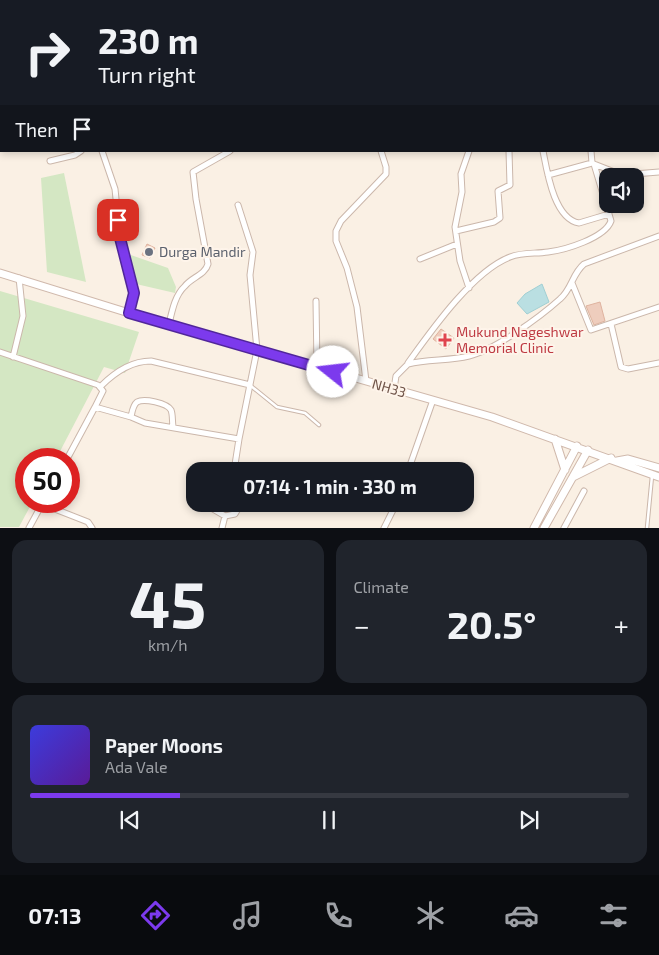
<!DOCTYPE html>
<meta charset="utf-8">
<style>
:root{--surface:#171b24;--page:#20242c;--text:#f1f3f6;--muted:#9ea1a6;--line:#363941;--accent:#7c3aed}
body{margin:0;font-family:"Exo 2",sans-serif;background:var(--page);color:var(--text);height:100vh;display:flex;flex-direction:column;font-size:19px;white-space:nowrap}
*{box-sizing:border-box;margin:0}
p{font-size:16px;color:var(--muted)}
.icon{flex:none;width:28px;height:28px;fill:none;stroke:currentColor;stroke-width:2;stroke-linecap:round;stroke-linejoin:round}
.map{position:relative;height:528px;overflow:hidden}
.details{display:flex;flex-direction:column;gap:12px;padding:12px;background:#0d0f14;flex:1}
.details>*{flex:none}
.guide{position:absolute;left:0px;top:0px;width:660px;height:152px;box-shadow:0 2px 8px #0003;background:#171b24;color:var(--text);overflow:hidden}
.fabs{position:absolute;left:599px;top:168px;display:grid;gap:10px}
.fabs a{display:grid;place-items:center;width:45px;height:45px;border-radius:10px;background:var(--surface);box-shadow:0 2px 8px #0003;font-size:25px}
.speed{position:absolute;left:15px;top:448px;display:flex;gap:10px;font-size:25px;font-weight:700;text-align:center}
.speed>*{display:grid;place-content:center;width:65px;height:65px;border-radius:50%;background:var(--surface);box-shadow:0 2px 8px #0003;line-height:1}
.speed .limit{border:8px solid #d22;background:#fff;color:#111}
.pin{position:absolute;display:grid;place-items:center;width:42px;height:42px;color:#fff;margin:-21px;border-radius:10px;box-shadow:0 2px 8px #0006}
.me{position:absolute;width:55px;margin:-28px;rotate:286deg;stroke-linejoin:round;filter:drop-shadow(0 0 4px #0008)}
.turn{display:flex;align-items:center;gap:18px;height:105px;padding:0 15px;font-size:22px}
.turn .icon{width:65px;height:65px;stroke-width:2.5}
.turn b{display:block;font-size:35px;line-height:42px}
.then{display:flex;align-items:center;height:48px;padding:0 15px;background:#0003;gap:10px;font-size:19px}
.big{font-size:38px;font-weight:700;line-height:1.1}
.details .widget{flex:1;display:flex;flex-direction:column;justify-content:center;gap:8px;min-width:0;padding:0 18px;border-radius:15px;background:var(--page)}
.details .dial{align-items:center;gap:0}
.dial b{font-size:65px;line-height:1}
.song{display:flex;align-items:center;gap:15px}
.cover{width:60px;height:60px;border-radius:8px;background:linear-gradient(135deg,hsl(240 70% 55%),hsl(270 70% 35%))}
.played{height:5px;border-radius:2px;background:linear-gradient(90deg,var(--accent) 25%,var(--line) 25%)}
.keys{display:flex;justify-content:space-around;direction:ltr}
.heat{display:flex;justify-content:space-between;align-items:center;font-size:28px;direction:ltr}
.details .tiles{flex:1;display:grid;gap:12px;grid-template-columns:1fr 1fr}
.widget:last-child{grid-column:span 2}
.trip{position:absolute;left:186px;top:462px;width:288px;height:50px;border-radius:15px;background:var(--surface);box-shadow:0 2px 8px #0003;font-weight:700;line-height:50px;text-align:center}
.tabs{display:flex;height:80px;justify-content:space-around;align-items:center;background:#090b0e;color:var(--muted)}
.tabs .icon{width:35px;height:35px}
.tabs .current{color:var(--accent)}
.tabs b{font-size:22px;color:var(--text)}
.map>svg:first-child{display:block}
.green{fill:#d4e7c3}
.water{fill:#badfe2;stroke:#a1cfd3}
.building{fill:#eecdbd;stroke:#dfb39f}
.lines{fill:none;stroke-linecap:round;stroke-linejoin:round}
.lane-casing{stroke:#cbb7ab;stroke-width:4.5}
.street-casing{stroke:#cbb7ab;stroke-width:7}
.secondary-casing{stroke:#d0b9ac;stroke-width:9}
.lane{stroke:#fff;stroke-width:2.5}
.street{stroke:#fff;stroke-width:5}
.secondary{stroke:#fff;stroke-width:7}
.route-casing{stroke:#51269a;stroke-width:12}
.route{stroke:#7c3aed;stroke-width:9}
.worship-dot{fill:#6b7280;stroke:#fef4ea;stroke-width:2}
.health-dot{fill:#e0444e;stroke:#fef4ea;stroke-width:2}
.labels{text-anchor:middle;stroke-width:4;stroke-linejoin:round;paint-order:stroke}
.worship-label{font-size:14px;fill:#5b616d;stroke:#fef4ea;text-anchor:start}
.health-label{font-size:14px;fill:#be3a42;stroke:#fef4ea;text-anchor:start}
.street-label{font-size:14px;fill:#71564b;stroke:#fef4ea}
</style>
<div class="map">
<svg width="659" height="528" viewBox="0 0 659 528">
<rect width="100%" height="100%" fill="#faf0e4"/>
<path class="green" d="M64 173 86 282 47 272 41 178Z
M128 254 168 268 176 287 175 293 136 284Z
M0 291 139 332 125 373 104 367 56 459H26V501H33L19 527H0Z"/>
<path class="water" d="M542 284 549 302 527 314 517 303 525 294Z"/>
<path class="building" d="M147 244 155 248 150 258 142 255Z
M600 302 605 321 594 325 586 306Z
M441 329 454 338 446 349 433 339Z"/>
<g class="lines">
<defs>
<path id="lane" d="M251 386 277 407 305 413 319 425
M647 528 652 476"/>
<path id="street" d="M102 0V1
M214 0V1
M292 0V1
M441 0V1
M221 1 225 0
M364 1V0
M0 93H1
M0 142H1
M102 151 115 189 120 238 132 283 134 293 129 313
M543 151C547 171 554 219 579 223L609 214
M50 161 75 155 81 151
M594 164 622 175 659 172
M548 175 592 163 591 151
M238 205 253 252 250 275 257 350 239 439
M456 231 494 222 500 218 498 191 510 185 509 151
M420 259 457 244
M572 283 591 330 659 307
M469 288 460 261 455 227 462 192 461 174 469 151
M316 301 317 367
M169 324C172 311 175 295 185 286 192 277 205 275 208 264L196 199 193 172 230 151
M611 324 621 367 628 369 659 363
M0 352 98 385 103 391 95 407
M13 357 23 316 19 278
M408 363C431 331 473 271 510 257 523 252 535 254 548 252 565 250 605 238 611 221L594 164 592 163
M366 381 357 307 347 268 336 241V231L341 221 386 174V167L381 151
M101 386C114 373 131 361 151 361L250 385
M394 389 396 376 408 364C428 359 449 361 469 356 495 350 540 317 560 299 572 289 572 274 584 264L659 236
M173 426C172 421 173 415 171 410 167 403 144 398 137 402 133 405 132 412 131 417L145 423 239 439 234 471
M67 459 95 407 131 417
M408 471 433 400
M211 504 213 509 225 516 235 514 241 504
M29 528 42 504 88 522 92 528
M222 528 225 516
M384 528 396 504
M564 528 584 491"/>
<path id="secondary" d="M0 273 129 313 492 417 659 477
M555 439 565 470
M617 461 628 459 659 468
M573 477 611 458
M534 528 577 446
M544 528 588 450"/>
</defs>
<use href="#lane" class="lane-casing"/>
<use href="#street" class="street-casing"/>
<use href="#secondary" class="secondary-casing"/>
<use href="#lane" class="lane"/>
<use href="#street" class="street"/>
<use href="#secondary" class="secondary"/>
</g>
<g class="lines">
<defs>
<path id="route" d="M118 220 120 238 134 293 129 313 333 372"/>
</defs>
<use href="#route" class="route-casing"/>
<use href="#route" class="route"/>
</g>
<circle class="worship-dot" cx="149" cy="252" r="5"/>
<path class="health-dot" d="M442.5 332.5h5v5h5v5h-5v5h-5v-5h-5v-5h5z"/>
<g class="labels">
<g class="worship-label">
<text x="159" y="257">Durga Mandir</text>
</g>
<g class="health-label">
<text x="456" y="337">Mukund Nageshwar<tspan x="456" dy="16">Memorial Clinic</tspan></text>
</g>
<g class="street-label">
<text transform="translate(389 388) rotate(16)" y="5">NH33</text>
</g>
</g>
</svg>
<div class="fabs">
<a><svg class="icon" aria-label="sound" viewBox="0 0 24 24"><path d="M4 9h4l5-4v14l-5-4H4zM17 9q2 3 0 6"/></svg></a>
</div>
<div class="speed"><div class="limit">50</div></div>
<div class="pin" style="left:118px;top:220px;background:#d93025"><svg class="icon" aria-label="arrive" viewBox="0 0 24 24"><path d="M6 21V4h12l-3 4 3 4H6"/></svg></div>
<svg class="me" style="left:333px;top:372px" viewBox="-20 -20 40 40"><circle r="19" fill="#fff"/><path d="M0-13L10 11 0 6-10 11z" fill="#7c3aed"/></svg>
<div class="trip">07:14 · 1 min · 330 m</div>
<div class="guide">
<div class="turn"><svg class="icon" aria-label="right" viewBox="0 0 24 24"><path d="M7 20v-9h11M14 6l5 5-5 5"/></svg><div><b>230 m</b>Turn right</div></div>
<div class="then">Then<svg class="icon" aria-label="arrive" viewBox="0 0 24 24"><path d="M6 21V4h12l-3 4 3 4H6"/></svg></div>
</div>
</div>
<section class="details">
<div class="tiles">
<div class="widget dial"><b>45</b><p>km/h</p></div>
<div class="widget"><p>Climate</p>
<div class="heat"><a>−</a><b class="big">20.5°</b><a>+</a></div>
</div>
<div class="widget">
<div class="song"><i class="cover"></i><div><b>Paper Moons</b><p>Ada Vale</p></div></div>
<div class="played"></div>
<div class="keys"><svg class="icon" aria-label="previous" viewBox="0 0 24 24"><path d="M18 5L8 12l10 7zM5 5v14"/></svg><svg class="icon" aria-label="pause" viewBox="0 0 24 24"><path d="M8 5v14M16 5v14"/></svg><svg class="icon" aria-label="next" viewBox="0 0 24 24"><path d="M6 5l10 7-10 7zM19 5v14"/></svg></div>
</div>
</div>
</section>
<nav class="tabs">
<b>07:13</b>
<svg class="icon current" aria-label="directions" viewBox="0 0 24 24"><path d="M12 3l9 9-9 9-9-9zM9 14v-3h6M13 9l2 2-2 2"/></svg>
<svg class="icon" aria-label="music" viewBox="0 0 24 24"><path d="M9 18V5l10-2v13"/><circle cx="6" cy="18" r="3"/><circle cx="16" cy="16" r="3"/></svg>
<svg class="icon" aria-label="phone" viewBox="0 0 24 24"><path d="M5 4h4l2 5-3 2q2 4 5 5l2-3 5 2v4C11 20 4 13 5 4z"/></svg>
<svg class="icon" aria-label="climate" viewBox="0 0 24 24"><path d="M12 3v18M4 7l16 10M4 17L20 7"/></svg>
<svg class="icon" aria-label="car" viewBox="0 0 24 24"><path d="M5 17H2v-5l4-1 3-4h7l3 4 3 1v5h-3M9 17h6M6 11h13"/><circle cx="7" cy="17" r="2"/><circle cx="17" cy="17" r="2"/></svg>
<svg class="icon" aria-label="filters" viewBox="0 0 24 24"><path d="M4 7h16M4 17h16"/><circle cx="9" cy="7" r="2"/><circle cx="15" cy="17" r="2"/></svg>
</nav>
